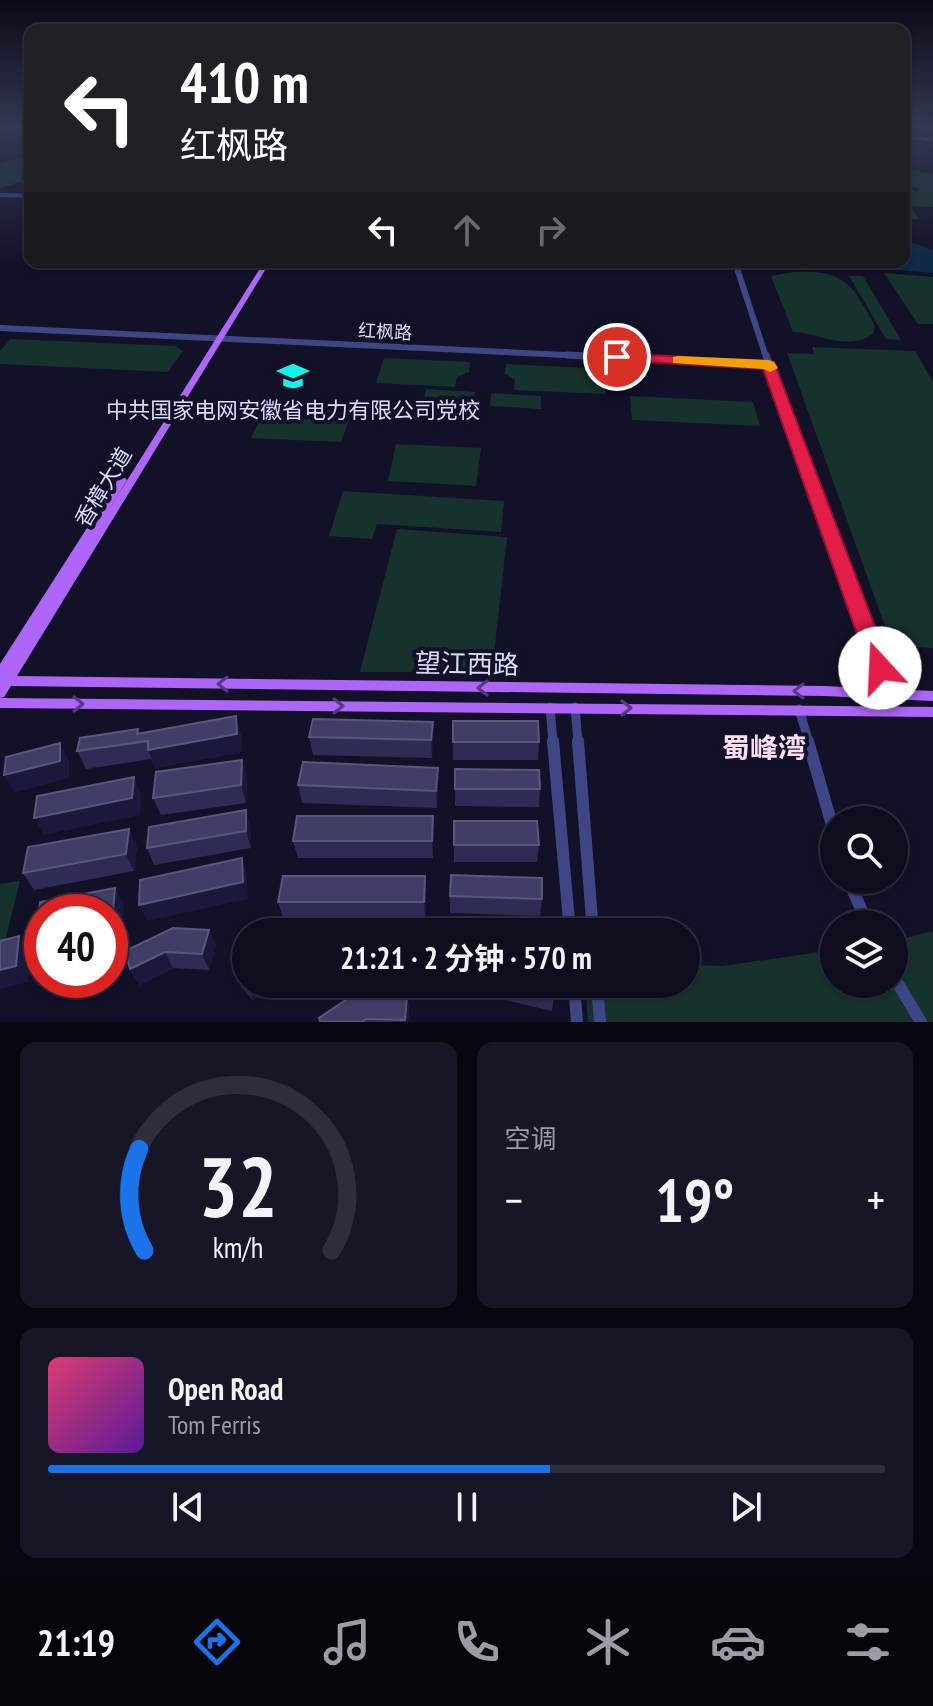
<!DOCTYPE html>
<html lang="zh">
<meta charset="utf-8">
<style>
:root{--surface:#0e0d1e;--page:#171627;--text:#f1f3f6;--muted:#9b9ca4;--line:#2e2d3c;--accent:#1a73e8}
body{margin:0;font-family:"PT Sans Narrow","Noto Sans SC",sans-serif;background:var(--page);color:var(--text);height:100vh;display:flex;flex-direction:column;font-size:30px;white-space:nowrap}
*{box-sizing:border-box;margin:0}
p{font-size:26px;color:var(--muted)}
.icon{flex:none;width:44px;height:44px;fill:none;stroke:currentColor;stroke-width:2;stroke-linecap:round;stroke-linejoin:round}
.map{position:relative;height:1022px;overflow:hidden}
.panel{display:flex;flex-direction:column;gap:20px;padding:20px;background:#080710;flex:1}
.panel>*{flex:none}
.guide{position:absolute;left:24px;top:24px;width:886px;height:244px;border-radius:16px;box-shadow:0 2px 6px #0004,0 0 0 2px var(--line);background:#202124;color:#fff;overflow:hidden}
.tools{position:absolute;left:820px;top:806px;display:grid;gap:16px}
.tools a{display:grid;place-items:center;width:88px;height:88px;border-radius:50%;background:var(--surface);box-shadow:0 2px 6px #0004,0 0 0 2px var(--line);font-size:40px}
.speed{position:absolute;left:24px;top:894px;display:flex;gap:16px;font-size:40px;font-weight:700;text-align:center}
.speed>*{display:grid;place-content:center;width:104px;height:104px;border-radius:50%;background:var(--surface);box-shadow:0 2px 6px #0004,0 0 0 2px var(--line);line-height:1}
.speed .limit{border:12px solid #d22;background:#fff;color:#111}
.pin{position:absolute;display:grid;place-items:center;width:68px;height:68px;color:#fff;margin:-34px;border:4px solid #fff;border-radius:50%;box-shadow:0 2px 8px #0007}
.me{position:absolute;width:88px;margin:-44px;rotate:340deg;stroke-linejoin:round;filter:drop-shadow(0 0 6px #0008)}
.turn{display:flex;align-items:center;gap:28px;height:168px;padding:0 24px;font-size:36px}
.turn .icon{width:104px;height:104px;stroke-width:2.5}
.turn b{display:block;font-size:56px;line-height:68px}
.lanes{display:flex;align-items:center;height:76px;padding:0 24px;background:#0003;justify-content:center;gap:40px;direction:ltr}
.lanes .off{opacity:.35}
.big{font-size:60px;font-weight:700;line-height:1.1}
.panel .widget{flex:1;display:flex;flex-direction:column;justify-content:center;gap:12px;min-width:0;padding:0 28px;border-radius:16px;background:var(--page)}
.panel .dial{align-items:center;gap:0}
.dial svg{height:208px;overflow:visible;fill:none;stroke:var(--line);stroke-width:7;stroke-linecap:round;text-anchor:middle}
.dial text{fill:var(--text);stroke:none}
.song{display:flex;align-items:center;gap:24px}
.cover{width:96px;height:96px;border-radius:12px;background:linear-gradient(135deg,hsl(340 70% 55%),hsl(270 70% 35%))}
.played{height:8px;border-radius:4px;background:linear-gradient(90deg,var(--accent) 60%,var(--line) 60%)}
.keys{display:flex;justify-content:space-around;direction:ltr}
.heat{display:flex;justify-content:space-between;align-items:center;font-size:44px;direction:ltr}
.panel .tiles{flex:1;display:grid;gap:20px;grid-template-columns:1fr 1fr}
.widget:last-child{grid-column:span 2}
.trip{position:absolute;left:232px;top:918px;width:468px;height:80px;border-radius:40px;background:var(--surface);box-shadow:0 2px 6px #0004,0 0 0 2px var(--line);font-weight:700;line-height:80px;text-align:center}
.tab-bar{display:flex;height:128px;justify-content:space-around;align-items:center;background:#06050c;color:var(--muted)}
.tab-bar .icon{width:56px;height:56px}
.tab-bar .selected{color:var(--accent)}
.tab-bar b{font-size:36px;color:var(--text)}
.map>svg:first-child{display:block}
.green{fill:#15322d}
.water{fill:#0d2945}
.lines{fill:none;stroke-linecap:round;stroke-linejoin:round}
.minor-far4{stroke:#3f4685;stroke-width:4}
.minor-far3{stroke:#3f4685;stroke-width:6}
.minor-far2{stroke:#3f4685;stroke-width:7}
.minor-far1{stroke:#3f4685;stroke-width:9}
.minor{stroke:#3f4685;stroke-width:12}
.major{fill:#ae66f8;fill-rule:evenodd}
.wall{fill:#2e2b55}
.shaded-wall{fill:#1b193b}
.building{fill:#403e67;stroke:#58577e;stroke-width:2}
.oneway{stroke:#583786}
.route{fill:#e11d48;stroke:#92132f;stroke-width:2}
.slow{fill:#f59e0b}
.labels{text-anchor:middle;stroke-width:8;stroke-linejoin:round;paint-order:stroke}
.far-street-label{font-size:18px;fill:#dadbfd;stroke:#121128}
.poi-label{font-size:22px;fill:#dadbfd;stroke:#121128}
.street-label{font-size:22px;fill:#dadbfd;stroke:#121128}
.near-street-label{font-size:26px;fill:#dadbfd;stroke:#121128}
.near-neighbourhood-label{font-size:28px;font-weight:bold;fill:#fddcf6;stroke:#121128}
</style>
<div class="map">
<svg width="933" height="1022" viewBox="0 0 933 1022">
<rect width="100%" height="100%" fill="#121128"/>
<path class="green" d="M30 155V179L0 188V164Z
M904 169 933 174V207L910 206 919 219 904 220V189L917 191 920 188 904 185Z
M794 272C845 269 853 285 875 326L873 334C846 352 820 333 793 332L771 276Z
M884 273 933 277V324H918Z
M849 276H863L901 340 886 339Z
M11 339 176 346 183 351 168 372 0 364V351Z
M812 347 915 351 933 382V648L897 646 890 640 787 353 814 354Z
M384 358 470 362 469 372 457 377 455 387 376 383Z
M506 364 604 369 605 394 514 390 515 380 505 374Z
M426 389 475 392 473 405 423 402Z
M491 393 541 396V409L490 406Z
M630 396 753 402 760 426 632 420Z
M267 404 353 408 341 442 251 438Z
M396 444 481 448 476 486 388 481Z
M343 491 504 501 501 532 377 524 372 539 329 536Z
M397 529 507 537 492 672H360Z
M20 881 4 946 0 947V884Z
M933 931V1022H588L585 984H686V965L723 966 834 950V984H894V941Z"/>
<path class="water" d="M904 240 933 250V273L886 269 881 262H904Z"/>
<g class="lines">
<path class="minor-far4" d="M904 136 933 140
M0 195 30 196"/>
<path class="minor-far3" d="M735 262 766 357
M0 328 609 357"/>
<path class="minor-far2" d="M567 355 769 365
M766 355 828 526"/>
<path class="minor-far1" d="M827 524 895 709
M550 707 553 743
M575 707 578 743
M799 709 809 743"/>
<path class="minor" d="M553 741 570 932
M578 741 593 932
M808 741 834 832
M848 880 868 924
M894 977 921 1022
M574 984 577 1022
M597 984 600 1022"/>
<path class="major" d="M5 125H10L0 130V127Z
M264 262H270L17 676 824 686 933 691V701L824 696 11 686 4 697 0 698 933 707V717L0 708V664L119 478H125L127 480 111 506Z"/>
</g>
<path class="wall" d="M453 721 539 742 538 760H453Z
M433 722 432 758 313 755 309 737Z
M138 729 140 734H241L242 752 155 768 151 759 86 769 77 751Z
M455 769 540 789 539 807 455 806Z
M247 778 246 803 161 815 153 798Z
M298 785H438L437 808 302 803Z
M433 816V858H298L293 841Z
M454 821 539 845 537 862H454Z
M251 827V848L154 865 147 848Z
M137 847 134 871 34 890 23 873Z
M426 892 425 918H283L278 902Z
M450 896 542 899 540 916 450 913Z
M209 930 216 946 209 970 173 968 139 985 130 969Z
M246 963V984H278L253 1000 241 986 235 971Z
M449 984H556L552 1011 449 987Z
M407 995 409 1010 408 1022H320L319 1018Z"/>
<path class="shaded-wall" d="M236 716 241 734 242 752 155 768 148 750Z
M433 722 434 740 432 758 431 740Z
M60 743 69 761V778L15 793 4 775Z
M242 760 247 778 246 803 241 785Z
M438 768V785L437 808 436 791Z
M134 777 141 794 140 815 44 835 34 818Z
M246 810 251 827V848L246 831Z
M433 816 434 834 433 858 432 841Z
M129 829 137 847 134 871 126 854Z
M242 858 247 875 248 899 147 921 139 905Z
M425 876 426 892 425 918 424 902Z
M115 888 124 904 122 928 110 930V912Z
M42 926V934L37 927Z
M209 930 216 946 209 970 202 954Z
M19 936 31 953 28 982 0 989V970Z
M165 952 173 968 139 985 130 969Z
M248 984H278L253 1000Z
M407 995 409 1010 408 1022H405Z"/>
<path class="building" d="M236 716 237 734 148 750V741L77 751 80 738 138 729 137 734Z
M313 719 433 722 431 740 309 737Z
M453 721H538L539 742H453Z
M60 743V761L4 775 6 757Z
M242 760 241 785 153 798 156 772Z
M303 762 438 768 436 791 298 785Z
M455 769 539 770 540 789H455Z
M134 777 132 798 34 818 37 796Z
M246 810V831L147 848 149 827Z
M297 816H433L432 841H293Z
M454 821H537L539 845H454Z
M129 829 126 854 23 873 28 847Z
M242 858 243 882 139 905 140 880Z
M451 875 542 878V899L450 896Z
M283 876H425L424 902H278Z
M115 888 113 911 42 912V926L37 927 40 902Z
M173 928 209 930 202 954 165 952 130 969 125 951Z
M19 936 16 966 0 970V941Z
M246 963V983L235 971Z
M504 984H556L555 996Z
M356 993 407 995 405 1020 366 1019 361 1022H320L319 1018Z"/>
<defs><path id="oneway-chevron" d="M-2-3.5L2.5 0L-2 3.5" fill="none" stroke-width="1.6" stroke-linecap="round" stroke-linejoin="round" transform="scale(2)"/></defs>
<g class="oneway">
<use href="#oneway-chevron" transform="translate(223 684) rotate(-179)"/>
<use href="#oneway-chevron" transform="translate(483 688) rotate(-180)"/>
<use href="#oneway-chevron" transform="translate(799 691) rotate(-180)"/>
<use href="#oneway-chevron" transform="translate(78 704)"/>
<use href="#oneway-chevron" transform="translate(338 706)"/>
<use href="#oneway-chevron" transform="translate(626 708)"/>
</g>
<linearGradient id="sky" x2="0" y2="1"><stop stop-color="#0a0916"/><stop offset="0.47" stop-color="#333853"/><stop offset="1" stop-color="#333853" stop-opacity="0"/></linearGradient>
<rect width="933" height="268" fill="url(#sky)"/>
<path class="route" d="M617 353 774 362 891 668 887 674 880 676 872 674 869 668 763 369 612 360V354Z"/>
<path class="slow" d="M678 356 769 360 774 362 778 368 770 372 763 369 673 363V357Z"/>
<defs>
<symbol id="university-bare" viewBox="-9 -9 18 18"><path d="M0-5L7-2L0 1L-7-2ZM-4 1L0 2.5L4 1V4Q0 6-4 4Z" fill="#0ff5ec" stroke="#121128" stroke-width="2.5" paint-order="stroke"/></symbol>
</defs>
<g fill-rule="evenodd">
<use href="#university-bare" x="271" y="354" width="44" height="44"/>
</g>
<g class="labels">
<g class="far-street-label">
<text transform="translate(385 332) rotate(3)" y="6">红枫路</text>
</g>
<g class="poi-label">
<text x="293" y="418">中共国家电网安徽省电力有限公司党校</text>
</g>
<g class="street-label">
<text transform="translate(103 487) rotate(-59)" y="8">香樟大道</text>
</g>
<g class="near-street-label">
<text transform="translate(467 664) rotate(1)" y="9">望江西路</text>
</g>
<g class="near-neighbourhood-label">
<text x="764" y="758">蜀峰湾</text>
</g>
</g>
</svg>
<div class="tools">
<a><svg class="icon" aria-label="search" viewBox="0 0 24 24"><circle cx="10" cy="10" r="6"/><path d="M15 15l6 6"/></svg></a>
<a><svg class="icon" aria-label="layers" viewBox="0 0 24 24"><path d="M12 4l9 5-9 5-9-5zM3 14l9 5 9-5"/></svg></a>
</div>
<div class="speed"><div class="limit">40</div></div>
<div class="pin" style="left:617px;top:357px;background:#d93025"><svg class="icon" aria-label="arrive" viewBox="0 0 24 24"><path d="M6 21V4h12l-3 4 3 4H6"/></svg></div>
<svg class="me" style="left:880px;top:668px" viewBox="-20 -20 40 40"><circle r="19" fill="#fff"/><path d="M0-13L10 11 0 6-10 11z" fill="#e11d48"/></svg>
<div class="trip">21:21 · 2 分钟 · 570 m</div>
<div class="guide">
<div class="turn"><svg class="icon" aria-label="left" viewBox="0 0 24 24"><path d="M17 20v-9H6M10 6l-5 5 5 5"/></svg><div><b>410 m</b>红枫路</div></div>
<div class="lanes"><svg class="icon" aria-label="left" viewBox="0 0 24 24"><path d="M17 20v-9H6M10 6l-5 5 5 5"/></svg><svg class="icon off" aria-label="ahead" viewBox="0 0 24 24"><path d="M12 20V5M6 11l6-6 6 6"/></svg><svg class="icon off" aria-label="right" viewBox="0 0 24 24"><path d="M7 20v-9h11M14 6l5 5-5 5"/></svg></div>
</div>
</div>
<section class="panel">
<div class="tiles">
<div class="widget dial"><svg viewBox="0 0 100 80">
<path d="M14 69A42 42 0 1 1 86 69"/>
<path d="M14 69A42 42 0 0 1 12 30" stroke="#1a73e8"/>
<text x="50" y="56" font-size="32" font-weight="700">32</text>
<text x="50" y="72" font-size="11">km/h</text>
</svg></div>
<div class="widget"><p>空调</p>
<div class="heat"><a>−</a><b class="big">19°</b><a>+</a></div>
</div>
<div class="widget">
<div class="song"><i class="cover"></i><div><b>Open Road</b><p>Tom Ferris</p></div></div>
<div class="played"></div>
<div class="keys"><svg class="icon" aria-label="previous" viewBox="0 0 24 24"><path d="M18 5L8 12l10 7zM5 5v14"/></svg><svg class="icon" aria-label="pause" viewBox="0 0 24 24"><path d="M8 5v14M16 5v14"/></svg><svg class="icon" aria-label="next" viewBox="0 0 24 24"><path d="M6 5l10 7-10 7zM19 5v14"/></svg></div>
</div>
</div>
</section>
<nav class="tab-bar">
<b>21:19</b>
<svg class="icon selected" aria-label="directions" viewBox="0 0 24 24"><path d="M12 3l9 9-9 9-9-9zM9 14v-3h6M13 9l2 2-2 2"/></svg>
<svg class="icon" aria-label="music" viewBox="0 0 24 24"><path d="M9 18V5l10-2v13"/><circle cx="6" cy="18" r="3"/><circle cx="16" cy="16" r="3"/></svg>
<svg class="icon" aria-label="phone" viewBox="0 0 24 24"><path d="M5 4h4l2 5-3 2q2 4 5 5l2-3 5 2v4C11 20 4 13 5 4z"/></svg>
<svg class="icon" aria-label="climate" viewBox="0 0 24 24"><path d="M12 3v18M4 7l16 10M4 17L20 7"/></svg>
<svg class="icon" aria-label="car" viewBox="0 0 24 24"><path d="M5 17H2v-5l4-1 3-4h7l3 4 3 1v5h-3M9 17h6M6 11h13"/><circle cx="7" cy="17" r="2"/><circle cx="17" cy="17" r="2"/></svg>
<svg class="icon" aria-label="filters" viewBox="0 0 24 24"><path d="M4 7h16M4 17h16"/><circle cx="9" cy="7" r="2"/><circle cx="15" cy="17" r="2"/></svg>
</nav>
